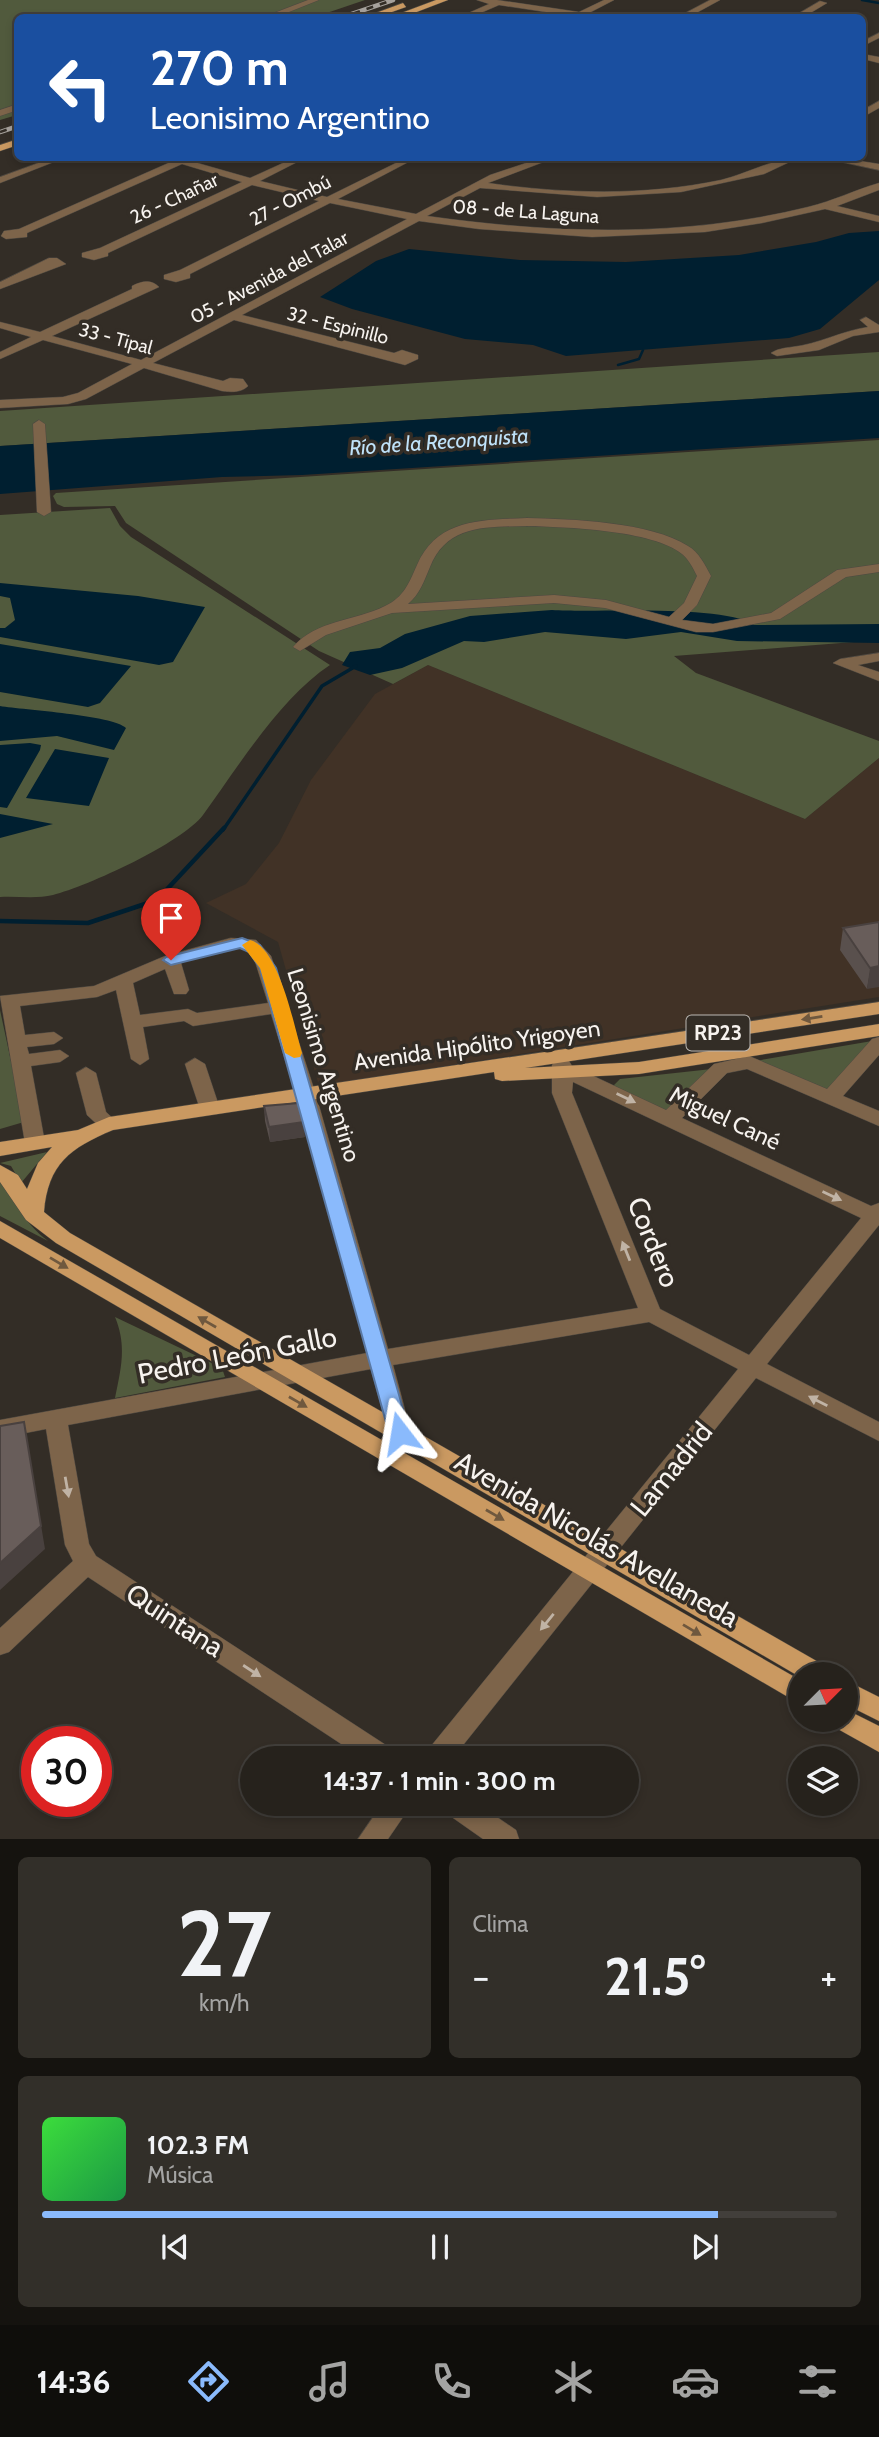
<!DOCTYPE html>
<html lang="es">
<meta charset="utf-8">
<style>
:root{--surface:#26221c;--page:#322f29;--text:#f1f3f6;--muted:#a4a4a3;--line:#423f3b;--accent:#8abafc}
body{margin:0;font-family:Cabin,sans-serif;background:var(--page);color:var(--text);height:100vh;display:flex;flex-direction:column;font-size:26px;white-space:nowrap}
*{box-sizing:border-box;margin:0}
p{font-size:23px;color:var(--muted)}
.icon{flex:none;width:38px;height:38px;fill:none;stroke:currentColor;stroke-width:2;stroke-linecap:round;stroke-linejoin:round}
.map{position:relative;height:1839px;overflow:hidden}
.sheet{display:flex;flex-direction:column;gap:18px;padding:18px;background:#15130f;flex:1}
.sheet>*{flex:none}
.guide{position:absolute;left:14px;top:14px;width:852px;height:147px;border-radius:10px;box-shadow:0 4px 10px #0003,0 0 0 2px var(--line);background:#1a4fa0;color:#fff;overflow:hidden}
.needle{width:46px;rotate:66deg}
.controls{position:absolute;left:788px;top:1662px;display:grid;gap:14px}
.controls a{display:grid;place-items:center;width:70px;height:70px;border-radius:50%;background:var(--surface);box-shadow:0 4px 10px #0003,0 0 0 2px var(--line);font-size:35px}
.speed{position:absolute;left:21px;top:1726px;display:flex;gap:14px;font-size:35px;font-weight:700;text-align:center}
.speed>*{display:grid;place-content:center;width:91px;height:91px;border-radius:50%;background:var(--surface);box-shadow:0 4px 10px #0003,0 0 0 2px var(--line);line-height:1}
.speed .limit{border:10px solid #d22;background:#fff;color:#111}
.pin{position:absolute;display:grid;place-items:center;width:60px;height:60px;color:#fff;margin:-72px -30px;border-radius:50% 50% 50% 0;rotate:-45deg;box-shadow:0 0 7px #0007}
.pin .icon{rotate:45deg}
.me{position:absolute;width:77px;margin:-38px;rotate:346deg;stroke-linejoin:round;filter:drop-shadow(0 0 5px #0008)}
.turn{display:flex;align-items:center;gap:24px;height:147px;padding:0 21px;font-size:32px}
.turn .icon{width:91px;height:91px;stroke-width:2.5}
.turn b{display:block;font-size:49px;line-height:60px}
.big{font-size:52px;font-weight:700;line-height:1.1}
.sheet .tile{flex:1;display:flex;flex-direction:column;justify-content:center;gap:10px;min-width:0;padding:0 24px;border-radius:10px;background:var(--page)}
.sheet .dial{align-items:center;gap:0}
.dial b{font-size:91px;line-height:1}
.song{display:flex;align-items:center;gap:21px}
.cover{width:84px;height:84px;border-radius:10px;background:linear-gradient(135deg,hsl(120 70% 55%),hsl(140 70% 35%))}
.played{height:7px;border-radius:4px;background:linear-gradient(90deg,var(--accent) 85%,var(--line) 85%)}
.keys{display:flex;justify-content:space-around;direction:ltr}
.heat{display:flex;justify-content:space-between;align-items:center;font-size:38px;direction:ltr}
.sheet .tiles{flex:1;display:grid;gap:18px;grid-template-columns:1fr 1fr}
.tile:last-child{grid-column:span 2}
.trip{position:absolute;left:240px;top:1746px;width:399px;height:70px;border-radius:35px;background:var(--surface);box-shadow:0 4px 10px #0003,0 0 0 2px var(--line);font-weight:700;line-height:70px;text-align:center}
.tabs{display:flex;height:112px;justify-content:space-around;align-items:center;background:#0f0e0b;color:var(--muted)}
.tabs .icon{width:49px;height:49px}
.tabs .on{color:var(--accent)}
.tabs b{font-size:32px;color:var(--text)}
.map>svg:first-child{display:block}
.industrial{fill:#413226}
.green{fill:#515a3d}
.water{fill:#001f30}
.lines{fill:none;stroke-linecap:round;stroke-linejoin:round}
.stream-far2{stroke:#001f30;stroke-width:2.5}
.stream-far1{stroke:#001f30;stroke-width:3.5}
.stream{stroke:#001f30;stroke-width:4.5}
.minor-casing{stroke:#4e4942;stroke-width:1}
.major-casing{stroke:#4e4942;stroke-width:1}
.minor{fill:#7d644a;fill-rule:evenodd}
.major{fill:#ca9961;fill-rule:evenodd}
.rail-casing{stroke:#a6a19c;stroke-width:4.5}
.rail{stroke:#332d26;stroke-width:2.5;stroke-dasharray:7;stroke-linecap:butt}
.wall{fill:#59504d}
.shaded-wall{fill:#49413f}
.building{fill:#685d5a;stroke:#49413f;stroke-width:2}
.oneway{fill:#6f583e}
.oneway2{fill:#c0b3a5}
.route{fill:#8abafc;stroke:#5a79a4;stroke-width:2}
.slow{fill:#f59e0b}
.labels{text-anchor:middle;stroke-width:7;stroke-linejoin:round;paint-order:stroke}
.far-street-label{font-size:19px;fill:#f7f3ef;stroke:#332d26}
.far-water-label{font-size:21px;font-style:italic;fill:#bfe2f9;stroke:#332d26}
.shield{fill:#332d26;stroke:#bcb8b3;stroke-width:2}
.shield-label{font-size:21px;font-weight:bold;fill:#f7f3ef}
.street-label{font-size:23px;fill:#f7f3ef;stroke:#332d26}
.near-street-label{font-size:28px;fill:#f7f3ef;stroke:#332d26}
</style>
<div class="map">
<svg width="879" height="1839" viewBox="0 0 879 1839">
<rect width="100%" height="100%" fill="#332d26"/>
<path class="industrial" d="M428 665 805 819 879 758V997L319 1086 278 942 206 903 246 884 279 843 311 780 375 694Z"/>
<path class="green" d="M0 0H365L312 18H18L17 115 0 120Z
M879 352V391L0 446V411Z
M879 440V640L674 656 696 673 879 741V758L805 819 428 665 393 684 319 651 126 523 115 506 64 507 57 504 53 496 56 493C330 475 605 457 879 440Z
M110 508 120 526 131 537 330 665C280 698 238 767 203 815 182 843 88 886 53 895 37 899 17 896 0 897V515Z
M0 1010 24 1122 0 1129Z
M878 1040 831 1097 749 1062Z
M721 1068 669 1119 613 1086 620 1079Z
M47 1152 21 1183 11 1166 0 1163Z
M0 1180C19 1205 22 1221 48 1241L0 1216Z
M115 1317 222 1368 225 1377 115 1398C121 1368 127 1346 115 1317Z"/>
<path class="water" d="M879 231V280L820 329 789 338 566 356 533 345 465 339 352 309 320 297 376 261 409 249 520 260 626 262 739 255 816 242 849 233Z
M879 391V438L302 475 222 477 0 494V446Z
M0 583 138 596 205 607 173 662 159 665 0 637V628H5L15 620 10 598 0 596Z
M552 610C597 613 723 604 754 625L879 624V643L737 641 681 632 626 639 545 632 484 642 464 641 402 668 370 675 342 665 350 652 380 648 405 634 470 616Z
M0 644 131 666 100 703 88 707 0 692Z
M0 706C24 710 113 715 126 728L114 750 57 736 0 741Z
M30 743 41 745 40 750 7 808 0 807V745Z
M55 749 109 758 89 806 26 798Z
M0 814 53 824 0 838Z"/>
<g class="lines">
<path class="stream-far2" d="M862 0 879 3
M618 365 639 359 643 350"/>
<path class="stream-far1" d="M223 830 322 686 356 666"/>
<path class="stream" d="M0 921 88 923 157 900 224 828"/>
<defs>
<path id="minor" d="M308 0H319L274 18H261Z
M477 0H497L579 12 604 0H614L589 13 609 18 579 17 499 5 469 18H457L489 4Z
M710 0H720L687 18H676Z
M820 1 827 3 802 18H791Z
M879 33V38L863 46V41Z
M863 54 879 57V63L863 59Z
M879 101V108L863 117V110Z
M18 104V110L0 116V110Z
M52 158H64L0 183V177Z
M169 158H190L194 162 250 178 294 158H305L260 181 327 197 406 158H416L338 199 416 214 490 175 541 158H554L488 183C565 194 645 196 721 180 746 174 774 158 798 158L764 174 681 192 597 197 480 188 427 216C555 234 683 238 808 207 833 201 855 190 879 183V190L837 206 879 216V222L825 209 762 223 705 232 592 237 479 229 419 221 242 315 394 353 402 350 418 355V359L405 365 234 320 153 363 223 381 230 378 243 379 248 386C241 393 231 392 222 391L144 368 86 399 68 404 0 408V400L63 397 78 393 132 364 43 340 0 359V352L31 337 0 328V322L40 332 132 289V286C142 281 151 279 159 287L52 336 141 360 407 219 330 203 190 274V278L176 282 164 279V275L180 270 319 201 252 185 108 253V256L94 260 82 257V253L100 248 242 182 182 164 27 233V237L6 239 1 236 4 231 19 229 173 161Z
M823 158H841L879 164V170Z
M49 258H57L66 264 0 289V282Z
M866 317 879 325V332L853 336 819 350 777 356 771 353C777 349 784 348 792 347 819 344 841 331 868 327L860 320Z
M39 420 45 424 51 512 44 516 37 512 33 424Z
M527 518C571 519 651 522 688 546 699 552 705 565 711 576L697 605 682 620 713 624 771 613 837 570 879 564V572L846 577 780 619 713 632H696L605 608 554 603 392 613 326 635 300 651 293 647C316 620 355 621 385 606 404 597 409 583 417 565 437 518 483 520 527 518ZM527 526C565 527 653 530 682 554 689 560 693 568 697 576L684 603 669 617 606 600 554 595 408 604C420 594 424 581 430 567 447 524 488 527 527 526Z
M879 653V661L858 665 879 672V681L833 663 840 659Z
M231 938 256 940 271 956 316 1095 388 1349 638 1308 552 1093V1065L555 1061H569L572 1066 666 1110 714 1064 749 1056 827 1089 872 1039 879 1037V1055L843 1096 879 1111V1126L747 1069 727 1073 682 1118 871 1206 879 1203V1225L767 1364 879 1422V1441L756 1378 452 1759H423L427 1751 738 1369 649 1322 393 1365 411 1432C404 1446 393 1463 376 1457L372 1451 388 1430 371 1369 68 1425 89 1544 96 1556 395 1751 399 1759H364L88 1577 9 1652 0 1655V1628L73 1561 65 1545 46 1429 0 1438V1420L367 1353 296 1095 271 1014 193 1026 184 1021 143 1027 149 1059 140 1065 131 1059 116 990 97 997 20 1006 25 1035 54 1032 63 1038 54 1044 27 1047 29 1054 60 1050 69 1056 60 1062 31 1066 45 1143 42 1148H28L25 1143 0 996 94 986 165 956ZM232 948 245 949 254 958 268 1003 197 1013 188 1009 140 1015 133 983 165 969 174 994H186L189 990 181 963ZM573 1082 861 1218 749 1355 660 1309 572 1093Z
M195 1058 205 1064 220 1109 217 1114H203L200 1109 185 1064Z
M86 1067 96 1073 106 1112 119 1124 116 1129H102L87 1115 76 1073Z
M382 1804H412L388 1839H358Z
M442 1804H478L516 1830 519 1839H483L446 1813Z"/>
<path id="major" d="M436 0H448L401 18H388Z
M403 3 406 7 375 18H362Z
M18 139V145L0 151V145Z
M879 1002V1014L525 1068 639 1062 879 1024V1036L639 1074 502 1081 495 1079 494 1072 113 1130C70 1148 48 1164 44 1212L70 1233 827 1667 831 1675H800V1677L56 1243 26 1220 0 1182V1165L18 1175 27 1189 38 1163 52 1147 0 1156V1142L78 1130 109 1117Z
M0 1221 800 1680V1704L0 1238Z
M845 1680 879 1697V1721L845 1704Z
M845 1709 879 1726V1752L836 1728 832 1720H845Z"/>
</defs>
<use href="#minor" class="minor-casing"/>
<use href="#major" class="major-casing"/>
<use href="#minor" class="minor"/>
<use href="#major" class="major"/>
<defs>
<path id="rail" d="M340 18 393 0
M0 132 18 126"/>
</defs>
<use href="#rail" class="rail-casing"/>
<use href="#rail" class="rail"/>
</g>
<path class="wall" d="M879 922 867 989 840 950 843 928Z
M264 1106 305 1137 270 1142 265 1121Z"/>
<path class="shaded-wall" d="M879 966V987L867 989 870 968Z
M304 1122 305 1137 270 1142 269 1127Z
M24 1422 45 1549 0 1590V1563Z"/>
<path class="building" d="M879 922V966L870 968 843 928Z
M299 1103 304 1122 269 1127 264 1106Z
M24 1422 41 1526 0 1563V1426Z"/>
<defs><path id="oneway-solid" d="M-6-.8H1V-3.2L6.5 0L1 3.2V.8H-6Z" transform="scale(1.75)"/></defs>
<g class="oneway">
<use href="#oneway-solid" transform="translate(812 1018) rotate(171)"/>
<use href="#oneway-solid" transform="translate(59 1263) rotate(31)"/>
<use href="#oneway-solid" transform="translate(207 1322) rotate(-150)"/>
<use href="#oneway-solid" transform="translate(298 1402) rotate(30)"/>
<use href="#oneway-solid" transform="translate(495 1515) rotate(30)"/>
<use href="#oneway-solid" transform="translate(692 1630) rotate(31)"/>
</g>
<g class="oneway2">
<use href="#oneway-solid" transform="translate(626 1098) rotate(26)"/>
<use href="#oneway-solid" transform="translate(832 1196) rotate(25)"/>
<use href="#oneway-solid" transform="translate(626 1251) rotate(-112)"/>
<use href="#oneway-solid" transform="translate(818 1401) rotate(-153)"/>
<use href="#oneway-solid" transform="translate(67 1487) rotate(80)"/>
<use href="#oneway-solid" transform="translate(547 1622) rotate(129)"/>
<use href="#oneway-solid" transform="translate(252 1671) rotate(33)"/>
</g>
<path class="route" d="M242 938 260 945 276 968 410 1433 407 1438H393L389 1433 260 968 249 952 240 948 171 965 163 960 166 957Z"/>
<path class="slow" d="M250 940C279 947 294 1026 302 1053L300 1057 294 1058 285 1053 260 968 242 945Z"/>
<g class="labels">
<g class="far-street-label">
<text transform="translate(174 198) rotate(-25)" y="7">26 - Chañar</text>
<text transform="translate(290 200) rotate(-27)" y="7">27 - Ombú</text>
<text transform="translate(526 211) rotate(4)" y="7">08 - de La Laguna</text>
<text transform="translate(269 277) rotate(-28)" y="7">05 - Avenida del Talar</text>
<text transform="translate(338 325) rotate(14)" y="7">32 - Espinillo</text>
<text transform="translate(116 338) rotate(15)" y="7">33 - Tipal</text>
</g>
<g class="far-water-label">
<text transform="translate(439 442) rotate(-4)" y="7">Río de la Reconquista</text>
</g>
<rect class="shield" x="686.5" y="1015.5" width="63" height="35" rx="5"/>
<g class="shield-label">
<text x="718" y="1040">RP23</text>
</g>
<g class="street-label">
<text transform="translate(477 1045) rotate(-8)" y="8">Avenida Hipólito Yrigoyen</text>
<text transform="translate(324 1065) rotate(73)" y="8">Leonisimo Argentino</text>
<text transform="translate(725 1118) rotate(25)" y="8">Miguel Cané</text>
</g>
<g class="near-street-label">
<text transform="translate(654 1242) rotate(68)" y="10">Cordero</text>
<text transform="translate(237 1355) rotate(-11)" y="10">Pedro León Gallo</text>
<text transform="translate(671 1469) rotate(-51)" y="10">Lamadrid</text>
<text transform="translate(597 1539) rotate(30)" y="10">Avenida Nicolás Avellaneda</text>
<text transform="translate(175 1620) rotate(33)" y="10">Quintana</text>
</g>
</g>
</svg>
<div class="controls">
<a><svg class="needle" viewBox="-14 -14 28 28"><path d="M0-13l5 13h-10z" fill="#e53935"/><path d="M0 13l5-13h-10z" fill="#a4a4a3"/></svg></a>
<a><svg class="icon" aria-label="layers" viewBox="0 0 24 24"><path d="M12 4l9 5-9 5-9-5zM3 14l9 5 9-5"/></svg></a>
</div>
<div class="speed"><div class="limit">30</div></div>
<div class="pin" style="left:171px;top:960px;background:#d93025"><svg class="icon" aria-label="arrive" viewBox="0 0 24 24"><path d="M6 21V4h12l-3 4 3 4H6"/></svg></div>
<svg class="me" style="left:400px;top:1433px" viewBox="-20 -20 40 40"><path d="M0-17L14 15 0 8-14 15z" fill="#8abafc" stroke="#fff" stroke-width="4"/></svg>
<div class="trip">14:37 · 1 min · 300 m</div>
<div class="guide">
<div class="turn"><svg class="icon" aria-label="left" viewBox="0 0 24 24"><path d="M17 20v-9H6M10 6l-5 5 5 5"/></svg><div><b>270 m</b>Leonisimo Argentino</div></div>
</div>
</div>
<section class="sheet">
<div class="tiles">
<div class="tile dial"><b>27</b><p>km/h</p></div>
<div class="tile"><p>Clima</p>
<div class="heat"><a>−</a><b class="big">21.5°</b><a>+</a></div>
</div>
<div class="tile">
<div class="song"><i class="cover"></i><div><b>102.3 FM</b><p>Música</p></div></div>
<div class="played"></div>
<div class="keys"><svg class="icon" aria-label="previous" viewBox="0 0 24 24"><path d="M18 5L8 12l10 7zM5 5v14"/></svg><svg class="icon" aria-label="pause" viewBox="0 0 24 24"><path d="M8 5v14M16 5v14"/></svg><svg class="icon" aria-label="next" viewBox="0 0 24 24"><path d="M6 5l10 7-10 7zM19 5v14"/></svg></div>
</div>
</div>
</section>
<nav class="tabs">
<b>14:36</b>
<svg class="icon on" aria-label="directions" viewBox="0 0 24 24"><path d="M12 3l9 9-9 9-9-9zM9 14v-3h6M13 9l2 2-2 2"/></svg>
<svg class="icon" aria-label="music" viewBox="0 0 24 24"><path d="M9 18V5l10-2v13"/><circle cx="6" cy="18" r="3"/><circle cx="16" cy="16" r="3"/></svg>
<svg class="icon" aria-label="phone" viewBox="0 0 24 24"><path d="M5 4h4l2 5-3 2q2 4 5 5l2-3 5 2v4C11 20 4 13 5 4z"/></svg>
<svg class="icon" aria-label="climate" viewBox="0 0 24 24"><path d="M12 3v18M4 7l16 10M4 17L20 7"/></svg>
<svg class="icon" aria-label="car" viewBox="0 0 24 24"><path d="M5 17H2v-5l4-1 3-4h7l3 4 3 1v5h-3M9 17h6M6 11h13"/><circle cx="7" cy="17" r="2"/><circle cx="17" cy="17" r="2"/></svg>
<svg class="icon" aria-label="filters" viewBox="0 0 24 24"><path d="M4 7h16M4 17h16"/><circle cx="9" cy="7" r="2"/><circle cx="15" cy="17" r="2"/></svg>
</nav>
